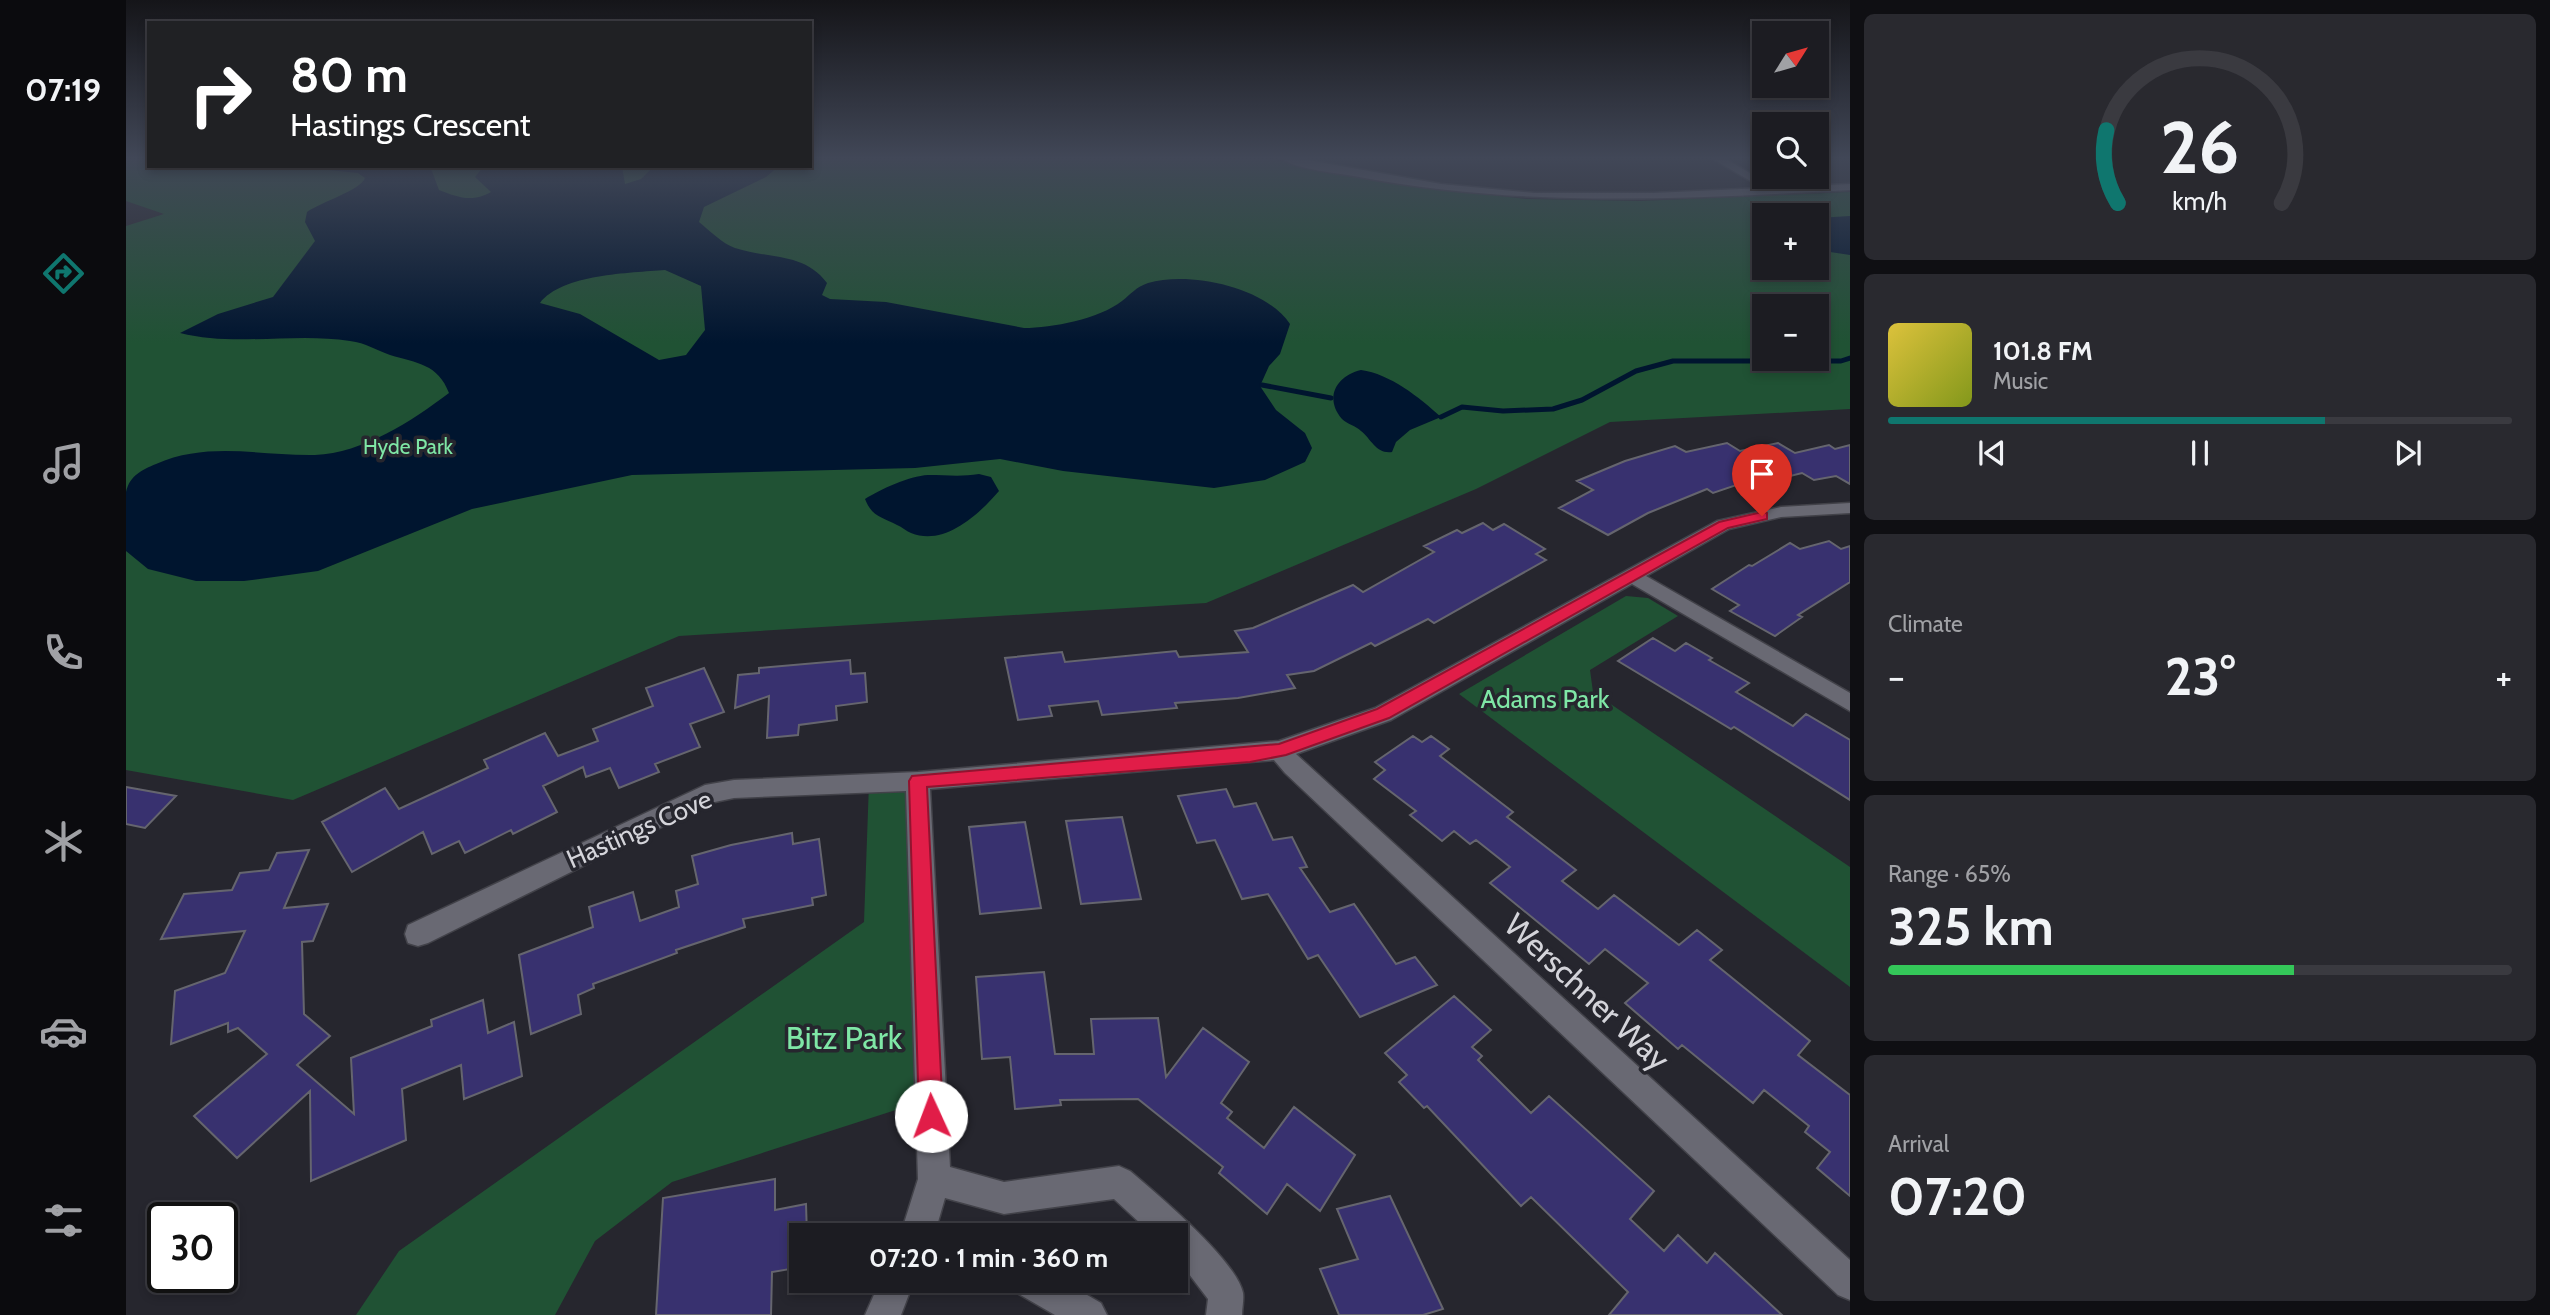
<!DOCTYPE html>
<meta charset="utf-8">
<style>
:root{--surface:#1c1c22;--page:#29292f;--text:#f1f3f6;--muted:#a0a1a5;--line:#3a3a40;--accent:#0f766e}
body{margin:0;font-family:Cabin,sans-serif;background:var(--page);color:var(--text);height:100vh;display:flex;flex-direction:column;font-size:26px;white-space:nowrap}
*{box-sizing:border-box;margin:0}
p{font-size:23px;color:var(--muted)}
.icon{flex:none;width:38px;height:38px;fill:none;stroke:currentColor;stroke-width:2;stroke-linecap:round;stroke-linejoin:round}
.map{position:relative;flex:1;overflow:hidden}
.details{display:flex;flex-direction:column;gap:14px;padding:14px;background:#0f0f13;width:700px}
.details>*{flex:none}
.top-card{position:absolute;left:21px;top:21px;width:665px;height:147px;border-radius:0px;box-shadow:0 4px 10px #0003,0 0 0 2px var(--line);background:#202124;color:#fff;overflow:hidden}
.needle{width:46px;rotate:53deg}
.fabs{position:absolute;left:1626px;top:21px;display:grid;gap:14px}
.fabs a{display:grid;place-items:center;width:77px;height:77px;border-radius:0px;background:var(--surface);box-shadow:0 4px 10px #0003,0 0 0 2px var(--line);font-size:35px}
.speed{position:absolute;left:21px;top:1202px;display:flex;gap:14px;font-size:35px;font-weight:700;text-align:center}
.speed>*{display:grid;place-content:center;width:91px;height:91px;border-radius:50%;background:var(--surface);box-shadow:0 4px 10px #0003,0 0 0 2px var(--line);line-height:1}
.speed .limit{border:4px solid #111;border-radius:10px;background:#fff;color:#111}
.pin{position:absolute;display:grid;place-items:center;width:60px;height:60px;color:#fff;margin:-72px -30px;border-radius:50% 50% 50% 0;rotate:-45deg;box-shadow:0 0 7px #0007}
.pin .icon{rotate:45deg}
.me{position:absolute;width:77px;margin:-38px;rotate:358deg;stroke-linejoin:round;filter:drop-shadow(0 0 5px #0008)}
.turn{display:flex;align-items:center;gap:24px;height:147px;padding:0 28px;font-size:32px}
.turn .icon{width:91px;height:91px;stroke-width:2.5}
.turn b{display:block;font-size:49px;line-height:60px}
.big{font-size:52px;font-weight:700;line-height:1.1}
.details .tile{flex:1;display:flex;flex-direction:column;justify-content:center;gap:10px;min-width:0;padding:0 24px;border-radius:10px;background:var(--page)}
.details .dial{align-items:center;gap:0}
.dial svg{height:182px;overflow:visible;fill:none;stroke:var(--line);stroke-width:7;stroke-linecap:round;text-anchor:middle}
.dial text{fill:var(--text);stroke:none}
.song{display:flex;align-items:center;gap:21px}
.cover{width:84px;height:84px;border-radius:10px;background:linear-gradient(135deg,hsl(50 70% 55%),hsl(70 70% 35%))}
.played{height:7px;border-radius:4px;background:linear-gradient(90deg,var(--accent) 70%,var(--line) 70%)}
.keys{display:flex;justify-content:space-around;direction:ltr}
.heat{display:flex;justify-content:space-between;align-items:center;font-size:38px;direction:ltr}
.charge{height:10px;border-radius:5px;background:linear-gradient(90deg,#34c759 65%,var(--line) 0)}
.trip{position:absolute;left:663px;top:1223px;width:399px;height:70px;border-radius:0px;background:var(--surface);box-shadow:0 4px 10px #0003,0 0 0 2px var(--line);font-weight:700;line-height:70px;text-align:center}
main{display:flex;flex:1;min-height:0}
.dock{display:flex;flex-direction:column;width:126px;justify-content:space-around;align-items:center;background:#0b0b0e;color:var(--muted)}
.dock .icon{width:49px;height:49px}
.dock .on{color:var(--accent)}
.dock b{font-size:32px;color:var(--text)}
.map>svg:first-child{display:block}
.green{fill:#205234;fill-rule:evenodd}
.water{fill:#00152f;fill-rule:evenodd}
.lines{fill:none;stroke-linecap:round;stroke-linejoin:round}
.stream{stroke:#00152f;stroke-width:5}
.building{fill:#38316f;stroke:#65656e;stroke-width:2}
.street-casing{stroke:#424249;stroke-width:3}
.secondary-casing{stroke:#424249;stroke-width:3}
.street{fill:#696973;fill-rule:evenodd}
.secondary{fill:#696973;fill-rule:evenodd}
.route{fill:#e11d48;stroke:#92132f;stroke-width:2}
.labels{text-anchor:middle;stroke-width:7;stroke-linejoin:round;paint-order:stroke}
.far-park-label{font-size:21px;fill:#7fe7a6;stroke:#26262e}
.park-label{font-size:26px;fill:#7fe7a6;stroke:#26262e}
.street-label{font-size:26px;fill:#d4d4da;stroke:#26262e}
.near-street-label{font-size:32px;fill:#d4d4da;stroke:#26262e}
.near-park-label{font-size:32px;fill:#7fe7a6;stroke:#26262e}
</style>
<main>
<nav class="dock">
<b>07:19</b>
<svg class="icon on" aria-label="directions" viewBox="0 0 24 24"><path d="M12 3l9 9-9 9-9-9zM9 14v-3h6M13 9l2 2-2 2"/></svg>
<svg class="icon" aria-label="music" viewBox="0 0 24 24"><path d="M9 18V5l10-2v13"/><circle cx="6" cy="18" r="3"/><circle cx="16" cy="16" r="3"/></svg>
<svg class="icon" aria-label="phone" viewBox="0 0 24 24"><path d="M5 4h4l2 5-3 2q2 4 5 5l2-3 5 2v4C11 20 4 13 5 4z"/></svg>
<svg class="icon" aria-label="climate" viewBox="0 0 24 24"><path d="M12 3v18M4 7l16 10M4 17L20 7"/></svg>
<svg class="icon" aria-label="car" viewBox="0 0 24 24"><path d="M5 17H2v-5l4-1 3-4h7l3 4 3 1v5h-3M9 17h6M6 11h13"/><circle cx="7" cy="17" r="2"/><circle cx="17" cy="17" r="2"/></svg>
<svg class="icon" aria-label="filters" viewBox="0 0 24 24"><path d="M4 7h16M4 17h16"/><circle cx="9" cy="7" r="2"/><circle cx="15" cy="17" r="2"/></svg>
</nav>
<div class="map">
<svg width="1724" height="1315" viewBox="0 0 1724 1315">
<rect width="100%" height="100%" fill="#26262e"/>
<path class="green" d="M0 159H23V166H684V159H1144L1269 184 1401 199 1514 201 1724 192V409L1484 422 1350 489 1080 603 553 636 167 800 0 770V226L38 214 0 201ZM1638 215H1690V268H1638ZM1638 306H1690V359H1638Z
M1500 596 1522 598 1552 616 1464 670 1467 692 1724 867V987L1333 694Z
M792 781 804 1099 546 1182 469 1241 429 1315H230L273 1251 738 922 743 783Z"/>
<path class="water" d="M162 166H304L313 190C331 197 346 203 365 192L349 177 358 166H496L499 184 515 179 528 166H653L640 177 578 207 573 222C583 230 597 244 609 248 642 259 678 252 701 283L696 295 704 299 760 302 898 328C926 328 973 319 996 301 1005 294 1010 287 1022 283 1064 271 1139 287 1164 324L1154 354 1143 366 1134 386 1150 410 1179 433 1186 448 1179 462 1139 480 1088 488 937 471 874 459 789 468 506 475 346 509 192 571 118 581H70L22 569 0 551C0 533 0 509 0 492 4 475 16 470 30 464 83 441 133 456 189 455 237 453 286 421 323 393 312 364 291 363 264 355 250 350 240 343 224 341 168 332 109 347 54 333L92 314 147 297 189 241 179 222 181 212C195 202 235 190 239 178L232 173ZM539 270 575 286 579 330 560 355 533 360 454 314 414 303C436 274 504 273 539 270Z
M1724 216V255L1691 250V218Z
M1235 370C1264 374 1293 397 1315 417L1284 430 1270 442 1266 452C1250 454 1246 440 1235 431 1230 426 1221 424 1216 419 1198 398 1210 376 1235 370Z
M853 474 865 477 873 491C854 513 819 547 785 533 780 531 776 527 771 525 756 517 746 517 739 499 755 489 783 476 802 475 820 475 835 477 853 474Z"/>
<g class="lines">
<path class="stream" d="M1136 385 1205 398
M1315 417 1336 407 1377 411 1427 409 1456 400 1510 371 1547 361H1715L1724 358"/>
</g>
<path class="building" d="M1601 443 1614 451 1652 443 1669 453 1703 445 1709 449 1724 445V484L1710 476 1688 480 1676 473 1624 486 1619 482 1587 493 1581 489 1522 513 1482 535 1433 508 1467 490 1451 481 1499 461 1549 446 1560 452Z
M1357 523 1367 530 1378 524 1419 549 1410 554 1420 560 1308 623 1302 619 1249 646 1245 643 1188 671 1161 675 1169 688 1112 698 1049 703 1051 708 976 715 972 701 923 706 926 716 892 720 879 658 936 652 939 662 1050 651 1053 657 1122 652 1109 631 1127 628 1227 585 1237 592 1308 552 1298 546 1331 530 1336 533Z
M1703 541 1715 549 1724 546V582L1672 615 1676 617 1649 636 1604 611 1613 605 1586 589 1623 565 1626 566 1664 543 1674 549Z
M1527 638 1549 651 1560 643 1586 658 1583 660 1623 683 1610 692 1667 726 1680 714 1724 740V800L1608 727 1605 729 1492 661Z
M724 660 725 674 739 673 741 702 710 706 711 720 673 725 672 735 641 738 643 696 609 708 612 675 633 673V668Z
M578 668 598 712 564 724 574 747 529 764 533 772 493 788 484 768 460 777 457 767 417 786 431 812 387 834 385 830 339 853 333 841 306 854 297 832 226 872 196 822 259 788 273 809 362 768 358 760 419 733 432 756 472 741 467 729 527 706 520 688Z
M1287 736 1296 742 1305 736 1323 749 1314 756 1387 812 1381 817 1450 870 1436 881 1472 909 1488 895 1553 945 1571 930 1596 950 1584 960 1684 1041 1672 1055 1724 1095V1196L1691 1168 1704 1152 1679 1132 1683 1126 1638 1090 1627 1103 1556 1045 1552 1049 1499 1003 1522 983 1479 949 1463 964 1364 883 1384 867 1350 840 1344 844 1328 831 1316 841 1284 815 1290 811 1248 779 1259 770 1249 762Z
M0 787 50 796 19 828 0 824Z
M1100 789 1108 807 1130 803 1147 840 1166 837 1181 867 1174 868 1204 912 1228 904 1270 964 1289 957 1311 985 1234 1017 1192 955 1182 959 1142 894 1116 899 1089 840 1071 843 1052 796Z
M996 817 1015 899 955 904 940 821Z
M899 822 915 908 854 914 843 827Z
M666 833 667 844 693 839 700 895 686 898 687 905 617 919 619 927 550 950 551 953 467 984 468 988 452 995 455 1014 405 1034 393 955 467 927 463 907 507 892 514 921 553 907 550 891 572 884 566 856 605 845Z
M183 850 158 908 202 904 187 941 176 942 178 1014 204 1036 171 1065 228 1114 225 1058 306 1026 305 1020 357 1000 362 1033 388 1022 396 1076 338 1099 335 1065 276 1089 280 1140 185 1181 184 1091 111 1158 68 1116 141 1054 112 1028 102 1032V1023L45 1044 49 991 99 973 119 931 35 939 58 894 106 890 114 873 143 870 151 853Z
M918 972 929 1054H968L965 1019 1032 1018 1040 1077 1077 1028 1123 1062 1095 1103 1106 1112 1101 1118 1138 1148 1168 1107 1229 1155 1194 1211 1161 1184 1141 1214 1093 1173 1097 1167 1012 1099 934 1100 935 1105 889 1109 884 1057 856 1059 850 977Z
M1328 996 1365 1030 1346 1047 1356 1056 1352 1060 1405 1113 1423 1096 1528 1191 1504 1219 1538 1251 1552 1235 1581 1263 1589 1253 1656 1315H1483L1502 1292 1405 1197 1395 1206 1301 1106 1298 1108 1273 1082 1281 1075 1259 1053Z
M649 1179V1210L680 1204 681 1236H676V1267L646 1272 645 1315H530L537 1198Z
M1264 1196 1317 1309 1297 1315H1213L1194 1269 1232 1259 1211 1209Z"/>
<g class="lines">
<defs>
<path id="street" d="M1587 159H1600L1654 191 1645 193Z
M1724 503V513L1655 517 1603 529 1520 576 1724 693V711L1506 584 1265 720 1170 754 1724 1260V1300L1712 1295 1159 773 1148 760 804 789 824 1167 878 1182 993 1166 1004 1171C1031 1194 1111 1261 1117 1293 1118 1300 1116 1308 1116 1315H1080L1082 1299 1050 1257V1236H1028L988 1199 878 1214 819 1198 808 1236H774L792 1179 780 791 608 798 584 803 302 943 292 946 282 943 279 934 282 925 579 785 608 780 792 772 1153 741 1249 708 1591 521 1655 507Z
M754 1281H788L775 1315H739Z
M886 1281H937L975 1303 981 1315H929L891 1293Z"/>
<path id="secondary" d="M1156 159H1176L1315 184 1409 193H1527L1724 184V190C1559 199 1396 208 1233 177 1213 173 1172 170 1156 159Z"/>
</defs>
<use href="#street" class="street-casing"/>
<use href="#secondary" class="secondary-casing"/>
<use href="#street" class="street"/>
<use href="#secondary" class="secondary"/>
</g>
<linearGradient id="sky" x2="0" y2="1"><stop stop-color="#151519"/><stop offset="0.46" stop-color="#414757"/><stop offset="1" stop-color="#414757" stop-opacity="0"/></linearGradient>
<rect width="1724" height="343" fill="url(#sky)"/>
<path class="route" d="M1636 512 1641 513V519L1602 528 1263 718 1160 755 1124 762 801 787 817 1116 813 1124 805 1128 797 1124 793 1116 783 781 786 776 1153 744 1251 709 1593 522Z"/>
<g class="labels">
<g class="far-park-label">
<text x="282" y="454">Hyde Park</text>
</g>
<g class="park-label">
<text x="1419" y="708">Adams Park</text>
</g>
<g class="street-label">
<text transform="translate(513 829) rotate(-24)" y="9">Hastings Cove</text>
</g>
<g class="near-street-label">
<text transform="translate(1461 992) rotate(43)" y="11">Werschner Way</text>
</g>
<g class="near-park-label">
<text x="718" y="1049">Bitz Park</text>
</g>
</g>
</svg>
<div class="fabs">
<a><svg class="needle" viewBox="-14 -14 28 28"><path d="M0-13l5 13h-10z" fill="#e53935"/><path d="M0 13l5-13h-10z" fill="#a0a1a5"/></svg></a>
<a><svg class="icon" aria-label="search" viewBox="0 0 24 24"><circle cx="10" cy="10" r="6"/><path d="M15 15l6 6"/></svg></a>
<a>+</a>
<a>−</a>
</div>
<div class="speed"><div class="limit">30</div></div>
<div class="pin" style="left:1636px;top:516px;background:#d93025"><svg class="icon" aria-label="arrive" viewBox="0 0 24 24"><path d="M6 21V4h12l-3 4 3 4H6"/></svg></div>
<svg class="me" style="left:805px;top:1116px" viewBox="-20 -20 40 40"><circle r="19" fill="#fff"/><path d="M0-13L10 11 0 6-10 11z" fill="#e11d48"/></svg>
<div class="trip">07:20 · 1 min · 360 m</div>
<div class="top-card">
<div class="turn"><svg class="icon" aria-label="right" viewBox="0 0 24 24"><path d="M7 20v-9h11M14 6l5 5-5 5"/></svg><div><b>80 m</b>Hastings Crescent</div></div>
</div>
</div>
<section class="details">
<div class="tile dial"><svg viewBox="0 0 100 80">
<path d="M14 69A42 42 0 1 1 86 69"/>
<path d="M14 69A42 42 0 0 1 9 37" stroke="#0f766e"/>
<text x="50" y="56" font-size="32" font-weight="700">26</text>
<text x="50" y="72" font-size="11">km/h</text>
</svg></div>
<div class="tile">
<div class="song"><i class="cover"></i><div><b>101.8 FM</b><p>Music</p></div></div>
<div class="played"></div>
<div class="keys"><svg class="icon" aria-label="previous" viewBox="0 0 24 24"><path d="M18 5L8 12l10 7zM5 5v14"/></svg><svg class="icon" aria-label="pause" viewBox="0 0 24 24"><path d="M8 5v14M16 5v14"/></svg><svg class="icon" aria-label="next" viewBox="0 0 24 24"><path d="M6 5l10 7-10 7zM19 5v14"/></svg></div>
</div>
<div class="tile"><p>Climate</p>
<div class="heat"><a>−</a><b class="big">23°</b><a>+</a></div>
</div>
<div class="tile"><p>Range · 65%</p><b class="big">325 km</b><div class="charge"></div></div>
<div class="tile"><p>Arrival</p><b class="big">07:20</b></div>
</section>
</main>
